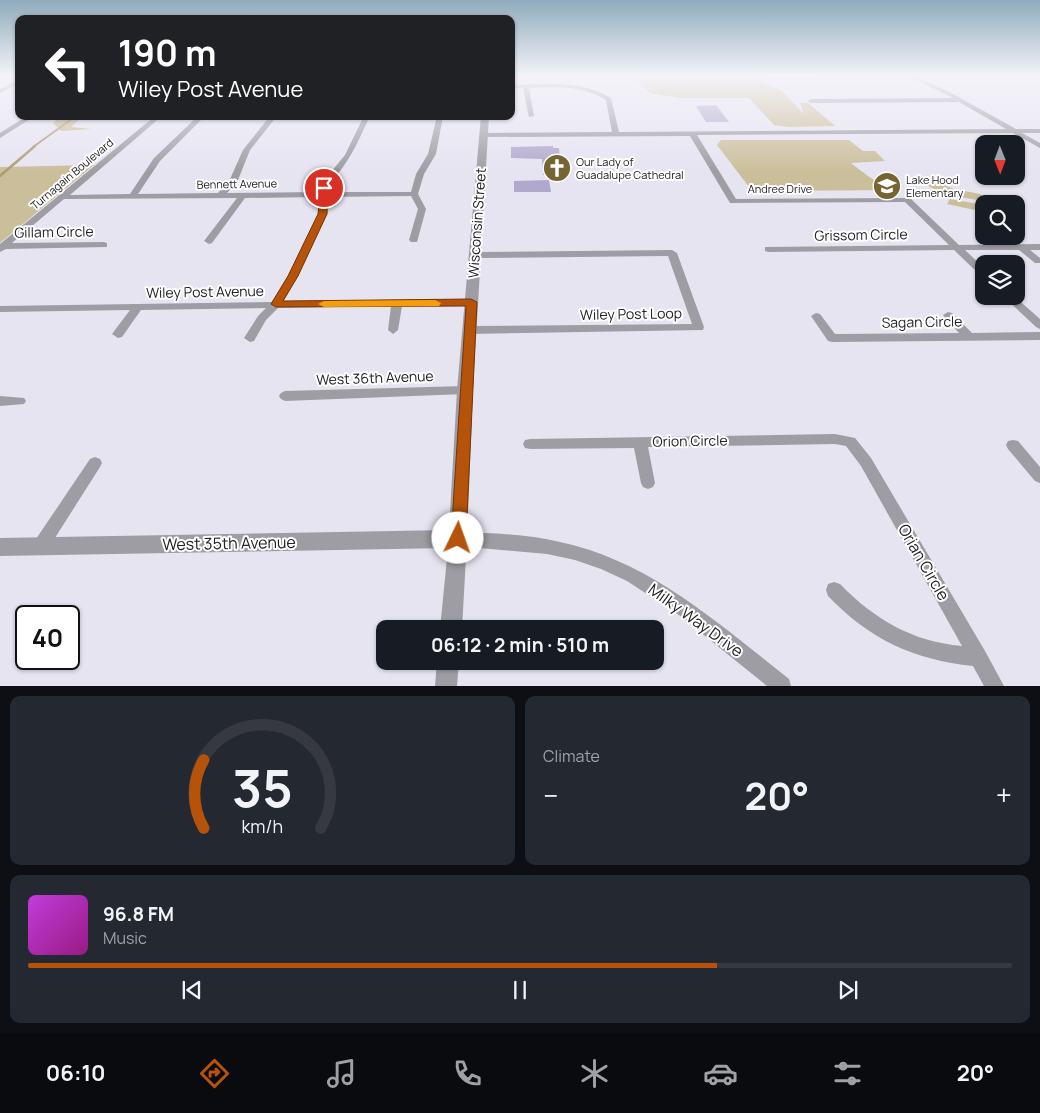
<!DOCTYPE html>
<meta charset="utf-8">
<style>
:root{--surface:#171b24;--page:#242831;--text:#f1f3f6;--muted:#9ea1a6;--line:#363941;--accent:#b45309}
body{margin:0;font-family:Manrope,sans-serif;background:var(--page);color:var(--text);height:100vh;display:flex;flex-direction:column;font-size:19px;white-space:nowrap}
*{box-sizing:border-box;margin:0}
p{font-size:16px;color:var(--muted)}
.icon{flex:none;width:28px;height:28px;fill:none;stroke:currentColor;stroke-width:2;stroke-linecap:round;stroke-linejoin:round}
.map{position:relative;height:686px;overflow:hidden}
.side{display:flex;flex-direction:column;gap:10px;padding:10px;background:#0d0f14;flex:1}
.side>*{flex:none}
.guide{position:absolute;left:15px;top:15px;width:500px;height:105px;border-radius:10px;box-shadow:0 1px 4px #0004;background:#202124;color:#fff;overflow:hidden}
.needle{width:32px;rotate:179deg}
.tools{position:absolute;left:975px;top:135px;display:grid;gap:10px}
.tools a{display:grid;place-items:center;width:50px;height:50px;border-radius:10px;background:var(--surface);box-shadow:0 1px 4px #0004;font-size:25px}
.speed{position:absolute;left:15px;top:605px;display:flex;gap:10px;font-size:25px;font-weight:700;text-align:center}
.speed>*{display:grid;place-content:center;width:65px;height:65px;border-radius:50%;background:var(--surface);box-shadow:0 1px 4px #0004;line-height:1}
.speed .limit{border:2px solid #111;border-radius:8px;background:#fff;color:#111}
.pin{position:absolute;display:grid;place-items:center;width:42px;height:42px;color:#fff;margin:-21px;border:2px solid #fff;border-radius:50%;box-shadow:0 1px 5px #0007}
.me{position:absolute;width:55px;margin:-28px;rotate:3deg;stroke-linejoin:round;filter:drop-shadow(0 0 4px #0008)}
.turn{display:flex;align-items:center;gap:18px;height:105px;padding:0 20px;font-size:22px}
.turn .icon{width:65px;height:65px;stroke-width:2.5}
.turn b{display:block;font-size:35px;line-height:42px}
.big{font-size:38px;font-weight:700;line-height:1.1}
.side .card{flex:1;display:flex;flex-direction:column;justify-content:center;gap:8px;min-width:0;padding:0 18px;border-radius:10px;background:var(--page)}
.side .dial{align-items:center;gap:0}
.dial svg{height:130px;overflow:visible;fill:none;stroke:var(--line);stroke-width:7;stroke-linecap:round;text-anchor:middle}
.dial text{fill:var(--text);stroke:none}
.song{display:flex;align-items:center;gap:15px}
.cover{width:60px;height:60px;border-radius:8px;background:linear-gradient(135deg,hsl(290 70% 55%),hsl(310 70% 35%))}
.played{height:5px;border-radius:2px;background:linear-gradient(90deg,var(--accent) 70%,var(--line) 70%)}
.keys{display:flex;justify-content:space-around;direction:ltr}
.heat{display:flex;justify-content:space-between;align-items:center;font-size:28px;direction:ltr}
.side .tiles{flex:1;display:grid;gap:10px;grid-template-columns:1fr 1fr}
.card:last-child{grid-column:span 2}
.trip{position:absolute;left:376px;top:620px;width:288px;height:50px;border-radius:10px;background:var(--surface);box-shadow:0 1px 4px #0004;font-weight:700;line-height:50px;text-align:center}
.dock{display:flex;height:80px;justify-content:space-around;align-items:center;background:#090b0e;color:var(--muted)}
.dock .icon{width:35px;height:35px}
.dock .active{color:var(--accent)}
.dock b{font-size:22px;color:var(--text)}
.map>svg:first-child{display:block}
.green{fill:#cbbe9a}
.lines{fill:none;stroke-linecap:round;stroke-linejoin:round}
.stream-far1{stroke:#aa9d77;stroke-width:2}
.stream{stroke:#aa9d77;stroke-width:2.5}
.building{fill:#b1a8cd}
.minor{fill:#9e9da3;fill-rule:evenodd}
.tertiary{fill:#9e9da3;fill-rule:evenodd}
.route{fill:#b45309;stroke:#753606}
.slow{fill:#f59e0b}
.labels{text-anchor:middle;stroke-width:4;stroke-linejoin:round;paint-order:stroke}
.far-poi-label{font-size:11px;fill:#212025;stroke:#fff;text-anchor:start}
.far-street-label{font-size:11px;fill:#212025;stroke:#fff}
.street-label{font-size:14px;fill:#212025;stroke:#fff}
.near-street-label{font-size:16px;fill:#212025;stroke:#fff}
</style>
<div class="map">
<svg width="1040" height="686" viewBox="0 0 1040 686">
<rect width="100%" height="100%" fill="#e7e4f2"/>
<path class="green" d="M755 78 781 90 804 114 800 103H808L835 126 789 127 774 125 749 98H680L650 93 636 79Z
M52 116H83L71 127 92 129 61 131 53 123 56 120Z
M721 140H849L863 151H875L885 161 851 163C856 167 878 184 883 185 888 187 894 186 899 186L900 190 752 191 717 145Z
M94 165 0 243V167Z
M934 181 954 189 980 194 989 202 948 195 919 182Z
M950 199 984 205V212L947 204Z"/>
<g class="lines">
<path class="stream-far1" d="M33 147 76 116"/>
<path class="stream" d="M0 176 35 146"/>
</g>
<path class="building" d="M716 105 726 118 729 122H706L696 106Z
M553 146V148H559L562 175H543L542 159 511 158V147Z
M549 180 551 192H514V181Z"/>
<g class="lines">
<path class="minor" d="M767 76H820L817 78 769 79Z
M908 76H916L955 95 1016 129H1040V133H1022L1040 143V148L1013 133 697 135 736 199 907 198H910L959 245 1040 244V250H1030L1040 258V263H1035L1019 250H965L984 268V277L981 276 954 250 768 252 765 251V247L949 245 905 202 730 203 690 136 484 137 481 135 484 133 612 132 606 100C582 85 556 87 529 88L534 116 529 117 523 88 511 89V85C546 84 580 79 611 98L619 132 1006 129 959 102 811 103 808 101 811 99 953 98Z
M19 80V84L0 93V89Z
M27 116H35L0 138V133Z
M155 116H162L70 195 130 194 154 158 198 116H205L160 161 138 194 218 193 230 179 243 150 270 116H277L250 150 238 180 227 193 320 192V188L326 178 345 155 364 116H370C359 139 353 155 337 175 332 180 328 186 328 192H411L416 174 428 154 437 116H443L436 154 424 174 418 194 426 209 417 242H411L409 240 418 209 411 196 328 197 327 214 298 276 283 302 471 299 476 302 471 305 402 306 398 330 393 334 388 330 391 306 278 308 266 320 254 341 250 342 244 338 258 316 266 308 141 310 122 337 118 338 112 334 130 310 0 312V306L272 302 288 276 319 214 320 197 245 198 212 243 209 244 204 241 237 198 64 199 12 243 104 242 107 243V247L6 249 0 252V244Z
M672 250 677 253 704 327 703 330 469 334 464 330 469 326 692 324 668 256 476 258 471 255 476 252Z
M1003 296H1014L1040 319V329L1036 327Z
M948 312 952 313 972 333 1040 332V340L832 342 828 341 811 316 816 313 820 314 835 334 959 333 943 315Z
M465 386 469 387 471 390 469 393 465 394 285 401 281 399 279 396 281 393 285 391Z
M0 396 24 398 26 401 24 404 0 406Z
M835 434 855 438 871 458 985 651 1004 686H984L973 666C914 660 869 639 828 596L826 590 828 584 834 582 840 584C874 619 913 642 962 646L861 466 846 446 835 444 648 447 655 483 653 487 648 489 643 487 641 483 634 448 530 449 525 448 523 444 525 440 530 439Z
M1013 440 1018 441 1040 467V483L1035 481 1008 449 1006 445 1008 441Z
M95 457 100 459 102 463 100 467 46 552 40 554 34 552 32 547 34 542 90 459Z
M458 532C492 533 526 534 560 542 650 561 719 624 789 679L791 686H767L679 615 627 581 601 569 575 560 547 554 458 546 453 544 450 539 453 534Z"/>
<path class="tertiary" d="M481 116H489L473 390 467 539 462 629H440L448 548 0 556V538L449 530 457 390Z
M437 661H459L457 686H435Z"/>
</g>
<linearGradient id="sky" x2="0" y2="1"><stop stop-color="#8fabbb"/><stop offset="0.44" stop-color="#f4f3f9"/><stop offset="1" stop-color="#f4f3f9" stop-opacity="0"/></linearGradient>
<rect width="1040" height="172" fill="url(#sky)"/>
<path class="route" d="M324 186 328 188 327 214 298 276 283 301 471 299 477 302 466 538 464 544 458 546 453 544 451 538 466 306 276 307 271 304 288 276 318 214 321 188Z"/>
<path class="slow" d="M435 300 441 303 439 306 324 307 318 304 324 301Z"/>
<defs>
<symbol id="church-disc" viewBox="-11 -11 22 22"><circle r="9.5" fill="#766533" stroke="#fff"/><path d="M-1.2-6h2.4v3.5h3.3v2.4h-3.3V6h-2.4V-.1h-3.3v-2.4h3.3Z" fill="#fff"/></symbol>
<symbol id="school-disc" viewBox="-11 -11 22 22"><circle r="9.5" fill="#766533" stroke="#fff"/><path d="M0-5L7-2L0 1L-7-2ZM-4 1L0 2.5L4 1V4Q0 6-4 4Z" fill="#fff"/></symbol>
</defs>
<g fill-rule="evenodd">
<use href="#church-disc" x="541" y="152" width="32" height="32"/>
<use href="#school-disc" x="871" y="170" width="32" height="32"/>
</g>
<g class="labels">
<g class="far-poi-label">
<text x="576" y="166">Our Lady of<tspan x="576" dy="13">Guadalupe Cathedral</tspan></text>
<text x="906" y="184">Lake Hood<tspan x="906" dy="13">Elementary</tspan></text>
</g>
<g class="far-street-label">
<text transform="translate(72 174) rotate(-40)" y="4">Turnagain Boulevard</text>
<text transform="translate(237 184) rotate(-1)" y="4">Bennett Avenue</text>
<text x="780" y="193">Andree Drive</text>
</g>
<g class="street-label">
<text transform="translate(477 223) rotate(-86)" y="5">Wisconsin Street</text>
<text transform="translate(54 232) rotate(-1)" y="5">Gillam Circle</text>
<text transform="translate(861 235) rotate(-1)" y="5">Grissom Circle</text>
<text transform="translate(205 292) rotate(-1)" y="5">Wiley Post Avenue</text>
<text transform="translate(631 314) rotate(-1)" y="5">Wiley Post Loop</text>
<text transform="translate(922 322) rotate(-1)" y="5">Sagan Circle</text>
<text transform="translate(375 378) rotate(-2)" y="5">West 36th Avenue</text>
<text transform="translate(690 441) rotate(-1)" y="5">Orion Circle</text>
</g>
<g class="near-street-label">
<text transform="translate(229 543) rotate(-1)" y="6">West 35th Avenue</text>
<text transform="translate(924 562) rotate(60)" y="6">Orian Circle</text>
<text transform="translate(696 620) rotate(36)" y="6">Milky Way Drive</text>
</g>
</g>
</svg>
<div class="tools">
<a><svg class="needle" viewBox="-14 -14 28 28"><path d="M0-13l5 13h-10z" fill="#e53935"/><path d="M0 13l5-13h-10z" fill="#9ea1a6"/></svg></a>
<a><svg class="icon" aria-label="search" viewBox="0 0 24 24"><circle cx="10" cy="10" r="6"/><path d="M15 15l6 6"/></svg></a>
<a><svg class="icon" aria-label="layers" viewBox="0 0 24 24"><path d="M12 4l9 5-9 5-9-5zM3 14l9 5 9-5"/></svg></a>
</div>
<div class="speed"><div class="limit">40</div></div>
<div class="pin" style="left:324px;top:188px;background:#d93025"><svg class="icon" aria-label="arrive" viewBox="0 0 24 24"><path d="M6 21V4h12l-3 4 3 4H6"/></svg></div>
<svg class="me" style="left:458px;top:538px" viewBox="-20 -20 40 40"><circle r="19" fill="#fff"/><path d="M0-13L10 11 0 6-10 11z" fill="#b45309"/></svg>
<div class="trip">06:12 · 2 min · 510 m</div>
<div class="guide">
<div class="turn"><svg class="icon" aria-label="left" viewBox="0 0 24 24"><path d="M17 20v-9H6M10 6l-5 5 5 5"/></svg><div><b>190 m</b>Wiley Post Avenue</div></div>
</div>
</div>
<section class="side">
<div class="tiles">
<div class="card dial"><svg viewBox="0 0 100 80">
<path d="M14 69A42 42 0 1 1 86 69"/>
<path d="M14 69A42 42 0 0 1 14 27" stroke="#b45309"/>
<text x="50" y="56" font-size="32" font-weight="700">35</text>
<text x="50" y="72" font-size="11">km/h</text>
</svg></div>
<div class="card"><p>Climate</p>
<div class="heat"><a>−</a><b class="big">20°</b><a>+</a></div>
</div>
<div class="card">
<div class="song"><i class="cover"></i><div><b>96.8 FM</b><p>Music</p></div></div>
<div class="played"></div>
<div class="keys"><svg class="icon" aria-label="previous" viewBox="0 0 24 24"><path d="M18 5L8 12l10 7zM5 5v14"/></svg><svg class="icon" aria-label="pause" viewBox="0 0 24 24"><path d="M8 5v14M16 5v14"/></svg><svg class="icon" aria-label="next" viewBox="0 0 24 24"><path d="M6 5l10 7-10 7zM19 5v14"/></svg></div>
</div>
</div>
</section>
<nav class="dock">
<b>06:10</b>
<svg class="icon active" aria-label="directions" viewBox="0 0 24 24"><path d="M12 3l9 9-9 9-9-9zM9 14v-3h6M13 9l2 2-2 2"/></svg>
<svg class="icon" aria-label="music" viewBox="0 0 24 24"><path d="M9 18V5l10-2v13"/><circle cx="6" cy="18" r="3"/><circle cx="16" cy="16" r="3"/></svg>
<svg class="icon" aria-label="phone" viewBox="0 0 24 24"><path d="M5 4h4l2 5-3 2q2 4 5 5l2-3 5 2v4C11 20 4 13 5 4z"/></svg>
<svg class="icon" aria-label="climate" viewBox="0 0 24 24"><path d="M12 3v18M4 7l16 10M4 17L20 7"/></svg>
<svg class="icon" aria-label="car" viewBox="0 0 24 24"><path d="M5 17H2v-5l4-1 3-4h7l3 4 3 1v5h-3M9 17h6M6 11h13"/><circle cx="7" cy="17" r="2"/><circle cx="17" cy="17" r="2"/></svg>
<svg class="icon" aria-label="filters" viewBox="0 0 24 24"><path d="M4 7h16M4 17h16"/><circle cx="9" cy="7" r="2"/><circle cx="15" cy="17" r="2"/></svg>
<b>20°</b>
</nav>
